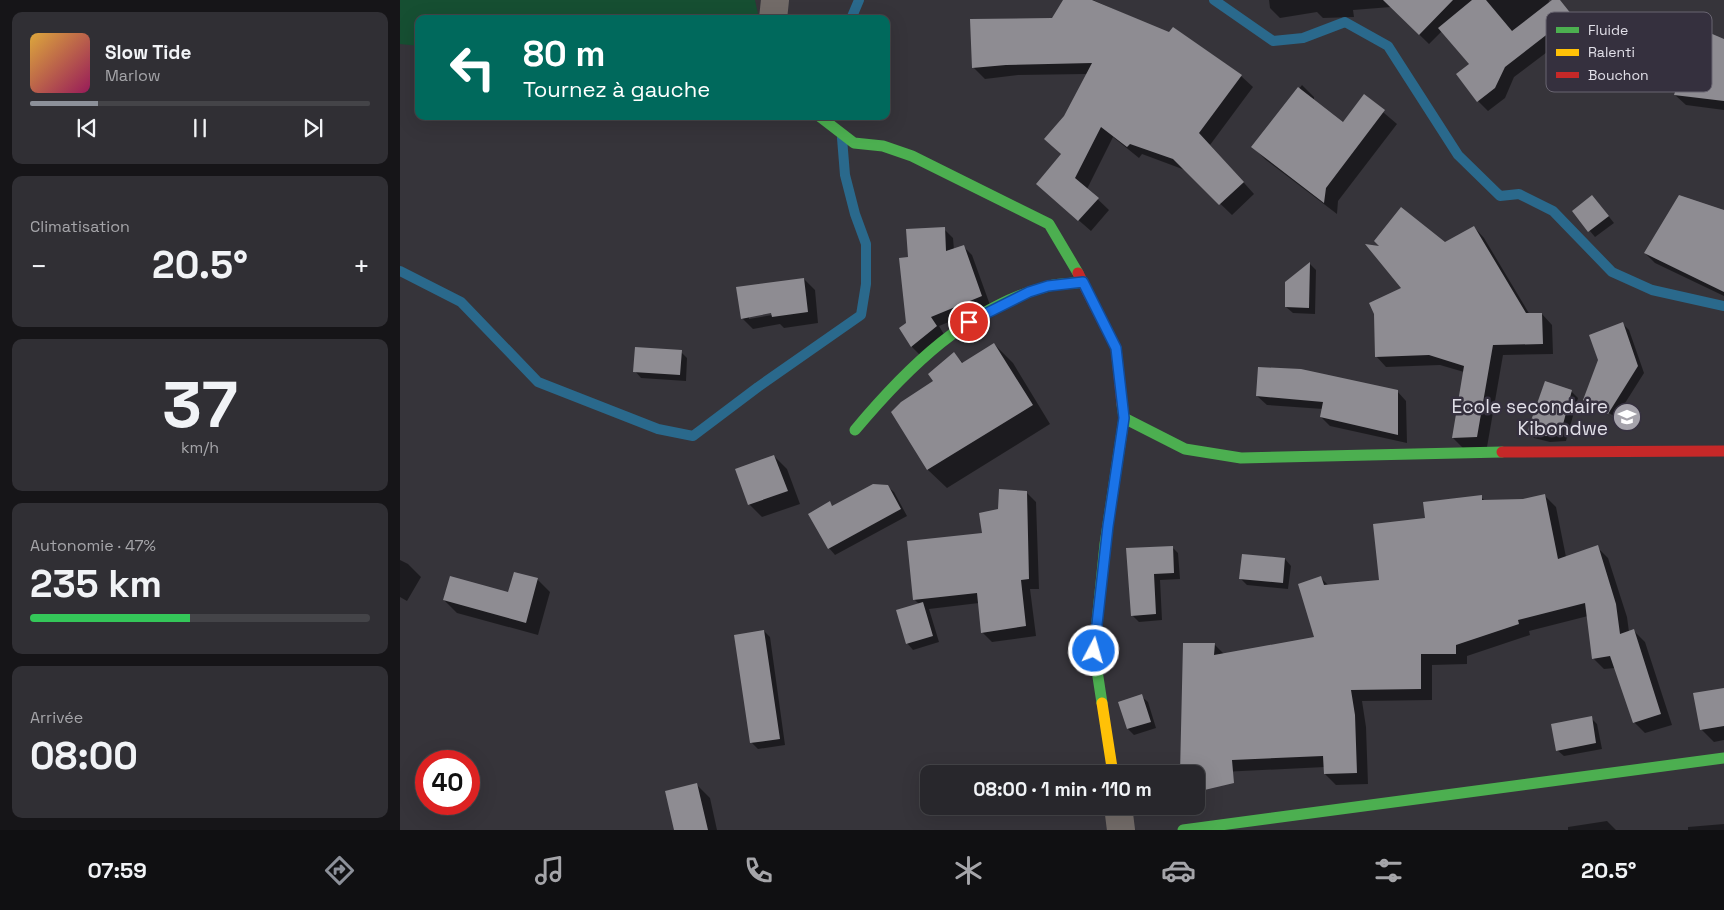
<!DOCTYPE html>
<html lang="fr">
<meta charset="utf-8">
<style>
:root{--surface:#28272c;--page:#302f34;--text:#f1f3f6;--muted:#a5a5a9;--line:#444448;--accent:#8c9099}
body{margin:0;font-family:"Space Grotesk",sans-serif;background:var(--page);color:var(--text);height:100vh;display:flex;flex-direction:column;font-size:19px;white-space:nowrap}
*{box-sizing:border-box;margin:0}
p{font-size:16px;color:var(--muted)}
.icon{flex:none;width:28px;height:28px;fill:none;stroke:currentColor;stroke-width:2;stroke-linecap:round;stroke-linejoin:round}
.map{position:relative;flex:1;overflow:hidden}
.details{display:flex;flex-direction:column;gap:12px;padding:12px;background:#161518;width:400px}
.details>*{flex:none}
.banner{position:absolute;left:15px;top:15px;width:475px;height:105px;border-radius:10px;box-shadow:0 5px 20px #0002,0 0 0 1px var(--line);background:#00695c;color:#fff;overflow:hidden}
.speed{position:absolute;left:15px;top:750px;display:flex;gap:10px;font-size:25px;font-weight:700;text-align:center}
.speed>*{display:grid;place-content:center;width:65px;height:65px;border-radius:50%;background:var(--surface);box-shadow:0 5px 20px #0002,0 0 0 1px var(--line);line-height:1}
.speed .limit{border:8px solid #d22;background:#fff;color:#111}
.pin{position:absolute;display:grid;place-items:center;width:42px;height:42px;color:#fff;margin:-21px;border:2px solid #fff;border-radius:50%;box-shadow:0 1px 5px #0007}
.me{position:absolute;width:55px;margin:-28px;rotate:6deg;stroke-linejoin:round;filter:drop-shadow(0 0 4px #0008)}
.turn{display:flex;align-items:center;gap:18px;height:105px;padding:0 25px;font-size:22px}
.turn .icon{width:65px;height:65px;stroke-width:2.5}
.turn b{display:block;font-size:35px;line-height:42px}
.big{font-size:38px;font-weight:800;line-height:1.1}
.details .widget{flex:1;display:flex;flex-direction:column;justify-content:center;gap:8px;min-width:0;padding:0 18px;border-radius:10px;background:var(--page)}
.details .dial{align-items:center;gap:0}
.dial b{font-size:65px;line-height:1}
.song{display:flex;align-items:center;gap:15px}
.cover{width:60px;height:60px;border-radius:8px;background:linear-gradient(135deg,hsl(40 70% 55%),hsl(330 70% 35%))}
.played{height:5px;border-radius:2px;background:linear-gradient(90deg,var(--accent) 20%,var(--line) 20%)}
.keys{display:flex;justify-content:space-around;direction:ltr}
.heat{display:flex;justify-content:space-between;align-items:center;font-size:28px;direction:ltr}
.charge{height:8px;border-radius:4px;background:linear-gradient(90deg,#34c759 47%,var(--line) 0)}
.trip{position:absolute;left:520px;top:765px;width:285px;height:50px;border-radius:10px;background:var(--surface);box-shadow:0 5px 20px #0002,0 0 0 1px var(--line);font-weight:800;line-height:50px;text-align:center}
.menu{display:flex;height:80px;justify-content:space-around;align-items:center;background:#101012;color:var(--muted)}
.menu .icon{width:35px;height:35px}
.menu .current{color:var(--accent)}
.menu b{font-size:22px;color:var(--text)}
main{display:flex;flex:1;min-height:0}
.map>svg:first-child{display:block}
.green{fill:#164f32}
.shadow{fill:#0007;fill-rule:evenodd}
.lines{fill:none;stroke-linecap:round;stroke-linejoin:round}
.stream{stroke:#2a698c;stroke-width:10}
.building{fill:#8e8c92}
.street{stroke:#726b68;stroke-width:28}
.fast{stroke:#4caf50;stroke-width:11}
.slow{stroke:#ffc107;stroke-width:11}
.jam{stroke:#c62828;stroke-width:11}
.route-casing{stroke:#114b97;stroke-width:12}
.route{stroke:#1a73e8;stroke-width:9}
.labels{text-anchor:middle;stroke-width:5;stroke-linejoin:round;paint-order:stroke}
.poi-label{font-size:19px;fill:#e1dfe8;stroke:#35303e;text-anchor:end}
.key{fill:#35303e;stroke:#696571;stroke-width:1}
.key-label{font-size:14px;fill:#e1dfe8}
</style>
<main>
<section class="details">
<div class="widget">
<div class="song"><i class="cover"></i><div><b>Slow Tide</b><p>Marlow</p></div></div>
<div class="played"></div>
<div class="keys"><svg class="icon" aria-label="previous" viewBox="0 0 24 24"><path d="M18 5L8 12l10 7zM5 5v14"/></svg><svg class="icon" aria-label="pause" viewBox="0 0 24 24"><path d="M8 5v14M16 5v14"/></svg><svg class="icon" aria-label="next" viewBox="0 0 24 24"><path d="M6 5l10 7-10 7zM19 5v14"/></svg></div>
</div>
<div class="widget"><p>Climatisation</p>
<div class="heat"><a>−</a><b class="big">20.5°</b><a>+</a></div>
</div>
<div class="widget dial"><b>37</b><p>km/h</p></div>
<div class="widget"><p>Autonomie · 47%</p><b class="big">235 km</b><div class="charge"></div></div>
<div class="widget"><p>Arrivée</p><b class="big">08:00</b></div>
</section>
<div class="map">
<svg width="1324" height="830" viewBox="0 0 1324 830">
<rect width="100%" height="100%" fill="#36343a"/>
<path class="green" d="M0 0H355L359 19H19V46L0 44Z"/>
<path class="shadow" d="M665 0H693L770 34 841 76 853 87 810 145 854 194 832 215 785 170 742 154 739 158 713 137 687 189 709 210 691 231 637 184 662 155 646 139 665 116 687 74 618 75 585 79 573 67 653 19Z
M869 0H1149L1146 18 1163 40 1114 77 1105 98 1088 111 1078 101 1071 64 1042 31 1029 44 991 7 953 10 954 17 923 18 917 12 880 18 870 8Z
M1324 40V110L1286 105 1275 95Z
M902 85 914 97V101L943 123 964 96 997 124 938 201 937 214 866 160 853 147Z
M1198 203 1214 223 1195 237 1173 211Z
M1324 212V296L1255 263 1245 253Z
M1074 227 1084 238 1130 315 1142 314 1152 325 1153 354 1103 355 1087 447 1063 448 1053 438 1064 372 1040 365 986 367 976 356 1003 288 981 247 1045 244Z
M544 229 553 238 554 250 563 246 572 255 590 305 539 326 545 336 521 356 512 347 500 328 507 323 509 258Z
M910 264 916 270 915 314 893 313 886 307Z
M404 279 415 290 418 323 384 328 380 324 353 329 342 318ZM377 311 378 314 349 319V316Z
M1223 324 1229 330 1244 373 1215 419 1191 405 1213 418 1214 416 1190 402V405L1185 399 1199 360Z
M594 344 613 363 650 424 547 488 528 470 493 412 535 382 554 354 564 364Z
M281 352 287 358 286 381 241 378 235 371Z
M1145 382 1172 392 1178 398 1166 441 1150 442 1134 438 1128 431Z
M997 391 1006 401 1007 443 930 426 921 417 923 409 867 405 857 396Z
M374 456 387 469 400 504 362 517 349 504Z
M487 486 494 492 507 516 435 555 429 548 410 514 429 503 433 507Z
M626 492 636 502 639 589H630L636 636 592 642 582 632 579 603 529 609 539 642 513 650 507 643 519 604 514 599 583 535 599 510Z
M1145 496 1156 507 1166 557 1197 547 1208 558 1227 617 1229 632 1234 631 1245 642 1272 725 1245 733 1234 722 1215 668 1204 669 1193 658 1188 616 1129 631 1130 635 1067 656V664L1032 665V700L962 701 966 727 968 784 936 785 925 774V767L822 772 796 785 814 644 824 654 916 638 921 578 929 586 980 581 1027 519 1081 497 1086 502 1123 500Z
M772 547 778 553 780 579 760 580 762 620 739 622 732 615 728 549Z
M885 559 891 566 888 589 847 585 841 579Z
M0 560 8 564 21 577 7 601 0 597Z
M137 579 150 592 138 635 57 613 44 600 109 593Z
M364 631 370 637 385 745 358 749 352 743 335 636Z
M1324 690V740L1314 742 1301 729Z
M741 696 748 702 756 728 734 735 728 729Z
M1191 718 1197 724 1202 749 1164 756 1157 750Z
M28 756 40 761H26V785L18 778Z
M297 785 310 798 317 830H275Z
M1207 821 1216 830H1168V827Z
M1324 824V830H1288V827Z"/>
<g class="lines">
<path class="stream" d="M814 0 873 41 903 38 945 22 988 46 1058 155 1100 196 1119 194 1153 211 1212 272 1252 290 1324 306
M451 19 459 0
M0 271 61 302 138 382 258 429 293 436 358 387 461 315 466 284V244L455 214 445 175 442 138"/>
</g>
<path class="building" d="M663 0H692L769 32 773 27 842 75 799 133 844 182 819 205 773 159 730 144 727 147 701 127 675 178 699 198 678 221 636 184 661 154 644 139 664 116 692 63 606 65 572 68 570 19 652 18Z
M983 0H1053L1019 35Z
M1072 0H1086L1112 31 1152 0H1160L1172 15 1105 67 1095 88 1077 102 1056 74 1069 64 1038 28Z
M1296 27 1324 39V101L1274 95Z
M898 87 943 122 964 94 985 110 926 188 924 203 851 147Z
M1192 195 1209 216 1188 232 1172 211Z
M1279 195 1324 210V292L1244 253Z
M1001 207 1045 242 1074 226 1126 313H1142L1143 344 1093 345 1077 437 1052 438 1064 366 1029 355 975 357 974 314 969 303 1001 288 965 244 979 246 974 241Z
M545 227 546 251 564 245 582 296 531 317 537 326 511 347 499 328 506 323 499 258 508 257 506 229Z
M910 262 909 308 885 307V282Z
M404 278 408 312 372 317 371 313 341 319 336 287Z
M1223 322 1238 366 1208 414 1183 400 1198 360 1189 335Z
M594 343 633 405 527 470 491 412 501 402 533 381 528 374 554 352 562 363Z
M235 347 282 350 280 375 233 372Z
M858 367 901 369 998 390V435L920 417 923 402 856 396Z
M1145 381 1172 390 1160 436H1143L1127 432Z
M374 455 388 491 348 505 335 469Z
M473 484 488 485 501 509 428 549 408 514 430 501 432 506Z
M599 489 627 491 629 579 621 580 626 626 581 633 577 593 513 600 507 541 582 533 579 513 598 509Z
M1145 494 1158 559 1198 545 1216 604 1220 634 1234 629 1261 714 1233 723 1210 656 1192 659 1185 603 1118 620 1119 624 1056 645V654H1021V689L951 690 955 715 957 773 924 774 923 756 832 760 834 783 796 792V774H780L783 643H815L814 655 914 637 898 584 921 576 924 585 979 580 973 524 1025 518 1023 502 1082 495V500L1123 499Z
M773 546 774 573 754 574 756 614 731 616 726 548Z
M842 554 885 558 883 583 839 579Z
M114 572 138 578 126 623 43 600 50 576 108 592Z
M523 602 533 636 506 644 496 610Z
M364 630 380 739 350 743 334 635Z
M1324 688V726L1300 730 1293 693Z
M742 694 751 722 727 729 718 702Z
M1192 716 1196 743 1156 751 1151 724Z
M297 783 308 830H274L265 791Z"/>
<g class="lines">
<path class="street" d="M373 19 375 0
M718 806 721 830"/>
<path class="fast" d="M419 116 454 143 483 146 512 156 649 224 678 273
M724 418 785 449 841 458 1102 452
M455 430C506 369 569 306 649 286 660 283 672 284 683 282
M702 703 694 651 705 544 724 418 722 404
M783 830 1324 758"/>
<path class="slow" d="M702 703 713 774"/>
<path class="jam" d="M678 273 716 348 722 404
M1102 452 1324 451"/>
</g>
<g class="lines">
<defs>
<path id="route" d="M569 322 629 292 648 286 683 282 716 348 724 418 708 526 694 651"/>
</defs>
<use href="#route" class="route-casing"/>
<use href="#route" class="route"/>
</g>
<defs>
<symbol id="school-disc" viewBox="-11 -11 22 22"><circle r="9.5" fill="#a5a3ab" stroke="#35303e"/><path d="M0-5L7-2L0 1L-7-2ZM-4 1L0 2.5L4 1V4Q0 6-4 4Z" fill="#fff"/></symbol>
</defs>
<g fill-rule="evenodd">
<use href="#school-disc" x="1211" y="401" width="32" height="32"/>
</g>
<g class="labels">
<g class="poi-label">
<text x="1208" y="413">Ecole secondaire<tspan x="1208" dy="22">Kibondwe</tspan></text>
</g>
</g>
<rect x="1146" y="12" width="166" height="80" rx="8" class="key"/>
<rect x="1156" y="27" width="23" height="6" fill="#4caf50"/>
<rect x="1156" y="49" width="23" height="7" fill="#ffc107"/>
<rect x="1156" y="72" width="23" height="6" fill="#c62828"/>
<g class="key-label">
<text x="1188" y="35">Fluide</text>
<text x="1188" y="57">Ralenti</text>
<text x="1188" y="80">Bouchon</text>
</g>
</svg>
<div class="speed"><div class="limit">40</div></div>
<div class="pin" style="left:569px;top:322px;background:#d93025"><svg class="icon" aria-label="arrive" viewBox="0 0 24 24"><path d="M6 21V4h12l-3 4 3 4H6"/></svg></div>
<svg class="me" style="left:694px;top:651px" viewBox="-20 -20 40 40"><circle r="17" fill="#1a73e8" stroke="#fff" stroke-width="3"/><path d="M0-11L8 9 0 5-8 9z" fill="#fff"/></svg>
<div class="trip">08:00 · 1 min · 110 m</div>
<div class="banner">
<div class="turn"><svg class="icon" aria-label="left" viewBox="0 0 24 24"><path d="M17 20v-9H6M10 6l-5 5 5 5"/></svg><div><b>80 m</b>Tournez à gauche</div></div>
</div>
</div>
</main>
<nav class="menu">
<b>07:59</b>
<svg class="icon current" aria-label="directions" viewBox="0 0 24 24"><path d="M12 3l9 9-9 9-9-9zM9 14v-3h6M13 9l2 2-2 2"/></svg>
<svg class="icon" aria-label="music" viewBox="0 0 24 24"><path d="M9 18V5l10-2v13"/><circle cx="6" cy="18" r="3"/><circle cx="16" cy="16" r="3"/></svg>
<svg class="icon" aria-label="phone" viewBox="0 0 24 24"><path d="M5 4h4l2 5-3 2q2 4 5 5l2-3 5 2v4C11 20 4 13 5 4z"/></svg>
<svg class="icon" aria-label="climate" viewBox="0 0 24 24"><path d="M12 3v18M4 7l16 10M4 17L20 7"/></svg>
<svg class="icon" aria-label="car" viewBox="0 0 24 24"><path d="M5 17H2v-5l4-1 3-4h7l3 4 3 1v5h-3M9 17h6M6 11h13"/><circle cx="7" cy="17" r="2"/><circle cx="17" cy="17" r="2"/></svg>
<svg class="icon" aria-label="filters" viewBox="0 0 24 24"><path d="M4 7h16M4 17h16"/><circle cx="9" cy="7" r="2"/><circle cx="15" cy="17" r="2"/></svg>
<b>20.5°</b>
</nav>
